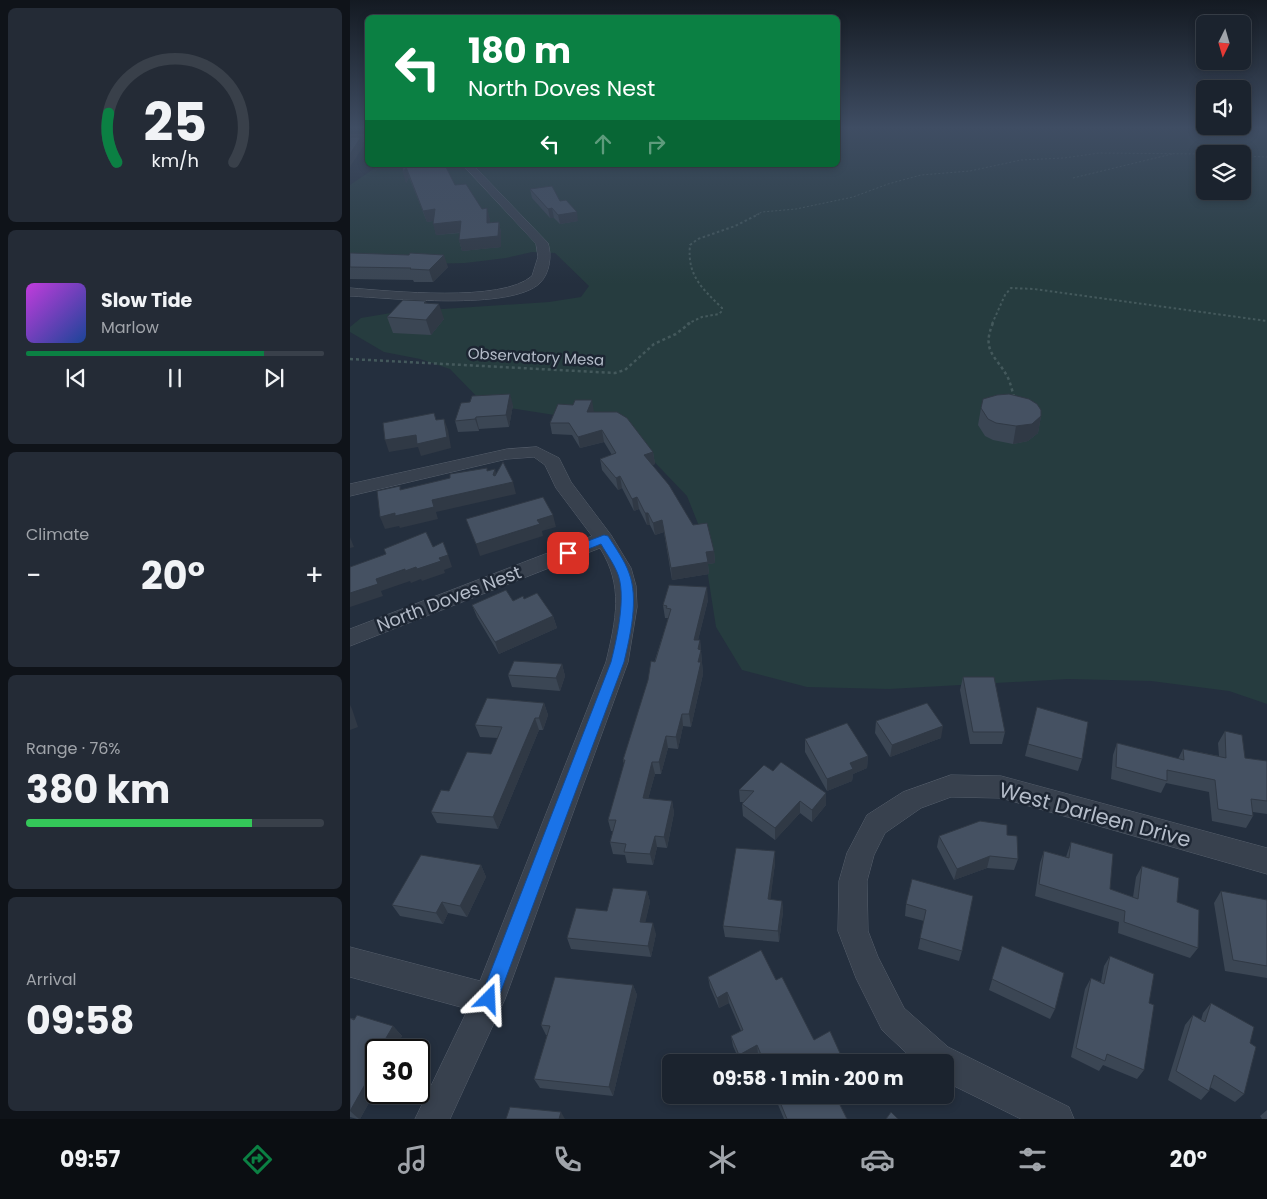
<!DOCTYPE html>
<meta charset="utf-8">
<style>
:root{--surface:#1b232e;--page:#242b36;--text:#f1f3f6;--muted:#a0a4aa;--line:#39404a;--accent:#0b8043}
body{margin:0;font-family:Poppins,sans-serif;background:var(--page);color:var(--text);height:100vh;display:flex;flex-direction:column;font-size:19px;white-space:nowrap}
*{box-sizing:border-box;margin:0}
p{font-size:16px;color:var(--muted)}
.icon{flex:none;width:28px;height:28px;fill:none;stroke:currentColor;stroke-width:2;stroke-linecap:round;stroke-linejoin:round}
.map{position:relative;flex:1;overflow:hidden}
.drawer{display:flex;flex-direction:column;gap:8px;padding:8px;background:#0f1319;width:350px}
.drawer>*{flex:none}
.guide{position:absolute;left:15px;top:15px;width:475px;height:152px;border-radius:8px;box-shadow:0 2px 8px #0003,0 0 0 1px var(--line);background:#0b8043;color:#fff;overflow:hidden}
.needle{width:32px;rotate:185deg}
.buttons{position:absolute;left:846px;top:15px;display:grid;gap:10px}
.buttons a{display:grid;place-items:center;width:55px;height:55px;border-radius:8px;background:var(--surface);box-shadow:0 2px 8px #0003,0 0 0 1px var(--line);font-size:25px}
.speed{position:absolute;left:15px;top:1039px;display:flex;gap:10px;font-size:25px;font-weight:700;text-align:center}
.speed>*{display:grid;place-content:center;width:65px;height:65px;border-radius:50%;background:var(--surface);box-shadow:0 2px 8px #0003,0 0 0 1px var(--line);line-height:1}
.speed .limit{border:2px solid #111;border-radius:8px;background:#fff;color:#111}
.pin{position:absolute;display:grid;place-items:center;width:42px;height:42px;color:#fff;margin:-21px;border-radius:10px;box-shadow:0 2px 8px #0006}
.me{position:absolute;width:55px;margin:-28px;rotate:21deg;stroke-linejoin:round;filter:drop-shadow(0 0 4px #0008)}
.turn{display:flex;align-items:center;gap:18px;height:105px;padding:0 20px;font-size:22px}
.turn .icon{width:65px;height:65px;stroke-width:2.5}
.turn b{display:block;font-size:35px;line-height:42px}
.lanes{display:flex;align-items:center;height:48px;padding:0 20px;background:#0003;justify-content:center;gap:25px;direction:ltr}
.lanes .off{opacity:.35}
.big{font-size:38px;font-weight:700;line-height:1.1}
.drawer .tile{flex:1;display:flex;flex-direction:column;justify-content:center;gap:8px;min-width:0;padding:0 18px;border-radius:8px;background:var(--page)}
.drawer .dial{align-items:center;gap:0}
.dial svg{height:130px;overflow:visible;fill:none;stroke:var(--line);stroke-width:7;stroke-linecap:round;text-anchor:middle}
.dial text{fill:var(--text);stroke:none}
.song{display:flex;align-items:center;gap:15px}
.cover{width:60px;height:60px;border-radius:8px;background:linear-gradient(135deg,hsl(290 70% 55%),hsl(220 70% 35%))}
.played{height:5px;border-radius:2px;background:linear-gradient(90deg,var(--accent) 80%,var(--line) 80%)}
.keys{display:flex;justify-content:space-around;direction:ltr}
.heat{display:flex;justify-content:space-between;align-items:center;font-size:28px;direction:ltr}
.charge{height:8px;border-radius:4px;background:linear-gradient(90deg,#34c759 76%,var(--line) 0)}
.trip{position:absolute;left:312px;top:1054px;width:292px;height:50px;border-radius:8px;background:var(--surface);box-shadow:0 2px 8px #0003,0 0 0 1px var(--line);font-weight:700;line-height:50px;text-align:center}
.tab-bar{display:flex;height:80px;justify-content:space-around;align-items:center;background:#0b0e12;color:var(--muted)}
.tab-bar .icon{width:35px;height:35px}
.tab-bar .active{color:var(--accent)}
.tab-bar b{font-size:22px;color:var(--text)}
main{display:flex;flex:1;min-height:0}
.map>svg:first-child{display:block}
.green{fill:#263c3f;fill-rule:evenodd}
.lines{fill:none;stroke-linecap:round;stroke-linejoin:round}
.minor-casing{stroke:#565f6c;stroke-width:1}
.path-far2{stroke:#44595c;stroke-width:1;stroke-dasharray:2 2;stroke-linecap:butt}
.path-far1{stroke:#44595c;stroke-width:2;stroke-dasharray:2.5 2.5;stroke-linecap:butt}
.path{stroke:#44595c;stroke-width:2.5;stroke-dasharray:3 3;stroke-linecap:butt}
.minor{fill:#38414e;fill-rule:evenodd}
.wall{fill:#3b4654}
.shaded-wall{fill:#303945}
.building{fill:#455162;stroke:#303945}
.route{fill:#1a73e8;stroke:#114b97}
.labels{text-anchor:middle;stroke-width:5;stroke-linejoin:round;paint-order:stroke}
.far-street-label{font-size:15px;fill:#b4bcc9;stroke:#1d2633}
.street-label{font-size:18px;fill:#b4bcc9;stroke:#1d2633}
.near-street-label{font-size:21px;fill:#b4bcc9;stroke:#1d2633}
</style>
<main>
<section class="drawer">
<div class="tile dial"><svg viewBox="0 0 100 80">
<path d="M14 69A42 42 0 1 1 86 69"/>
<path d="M14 69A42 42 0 0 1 9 39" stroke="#0b8043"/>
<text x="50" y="56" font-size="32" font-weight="700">25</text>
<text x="50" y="72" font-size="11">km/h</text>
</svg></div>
<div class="tile">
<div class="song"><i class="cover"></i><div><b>Slow Tide</b><p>Marlow</p></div></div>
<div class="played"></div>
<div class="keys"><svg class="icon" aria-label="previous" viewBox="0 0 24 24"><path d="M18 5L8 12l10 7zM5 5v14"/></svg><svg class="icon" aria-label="pause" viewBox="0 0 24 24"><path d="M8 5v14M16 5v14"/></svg><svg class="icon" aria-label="next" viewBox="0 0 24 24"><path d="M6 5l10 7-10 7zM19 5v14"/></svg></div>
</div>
<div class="tile"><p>Climate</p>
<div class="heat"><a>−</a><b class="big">20°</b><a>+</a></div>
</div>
<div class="tile"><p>Range · 76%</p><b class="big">380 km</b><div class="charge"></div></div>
<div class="tile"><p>Arrival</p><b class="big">09:58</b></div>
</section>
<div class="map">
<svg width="917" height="1119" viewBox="0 0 917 1119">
<rect width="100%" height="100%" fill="#242f3e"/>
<path class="green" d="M488 128H917V704L879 691 801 681 718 679 539 689 457 687 392 670 366 627 351 531 337 496 269 425 134 404 100 369 70 359 34 352 0 332V327L11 318 47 312 199 302 231 297 239 286 205 253 182 252 156 258 115 263 76 264 39 262 0 253V185L28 166 488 165ZM855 154H892V191H855Z"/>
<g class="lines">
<defs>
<path id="minor" d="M0 135H18V141H0Z
M113 165H123L198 243C202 255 200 273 190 283 161 311 40 298 0 296V288C40 291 152 303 182 276L188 257 186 244Z
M187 447 209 458 221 482 261 535 281 568 286 586 287 607 278 662 155 999 100 1119H65L118 1009 0 977V947L130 981 256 662C266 620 274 586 250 548L0 646V629L242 536 206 488 195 465 184 457 157 459 0 496V484L157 449Z
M601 775 651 776 917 848V874L651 798 601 797 571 808 535 833 524 855 517 881 518 931 528 957 554 1008 598 1047 719 1107 724 1119H671L596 1082V1062H566L532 1030 506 978 488 931 489 881 497 853 517 815 553 792Z"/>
</defs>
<use href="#minor" class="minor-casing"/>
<path class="path-far2" d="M892 156 917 157
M723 178 822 154
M406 215 412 212 446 209 503 197 538 184 571 175 620 171 671 160 714 158 749 153 857 154"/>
<path class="path-far1" d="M337 324 352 317 369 314 372 311V308C352 288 337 276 340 245L348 239 385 226 409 214
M642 324 655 295 661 288 684 289 917 321"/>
<path class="path" d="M643 323C631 351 646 356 657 376 661 383 662 392 665 399
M0 359 265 373 275 370 304 344 326 334 340 323"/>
<use href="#minor" class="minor"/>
</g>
<path class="wall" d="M53 165 105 185 132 209 140 219V223L149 222 151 233V247L112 251 109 240 110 233 86 235 83 221 77 222 59 177 56 183Z
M180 189 210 201 228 221 210 224 204 218H200L182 198Z
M0 253 98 267 83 282H64L63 280 0 279Z
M77 303 94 319 81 335 43 333 37 317Z
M163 405 159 427 129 429V431L108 432 105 421Z
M223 405 244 412 303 452 305 464 302 465 343 525 364 551 365 563 358 564 359 574 322 580 314 532 305 535 300 525H297L289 509 284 511 272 488 268 490 252 470 250 459 262 455 254 442 230 448 222 435 202 434 200 423Z
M631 408 691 416 688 433 678 441 663 444 643 440 635 436 628 425Z
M174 599 203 616 207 628 149 654 127 617 122 605Z
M358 600 348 640H350L353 674 341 727 333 726 328 749 318 748 311 774H305L298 799 322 801 324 813 317 848 307 847 303 865 277 863 275 855 263 854 260 842 263 831H261L258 820 274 764 273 760 318 619V618H315L313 605Z
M212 664 215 676 210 691 162 687 158 675Z
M613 677 655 732 652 744H620L610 690Z
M194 703 198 715 193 730H189L148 829 87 823 81 812 99 791 141 754 148 738 130 737 125 725Z
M687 707 732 759 728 771 675 756Z
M526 721 591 738 540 757 525 733Z
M875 731 895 758 917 761V814L903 812V816L896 828 862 821 859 792 816 783 811 793 761 779 763 755 767 743 828 759 833 749 869 756 868 743Z
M455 739 518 756 517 768 503 774 502 781 477 791 455 752Z
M423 771 476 793V805L462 822 450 813 425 840 393 816 392 804 393 802H390L389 790Z
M657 835 668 859 664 870 637 868 604 880 587 847 589 836Z
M721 842 760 889 783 897 786 877 792 866 827 902 848 948 840 958 768 933 769 922 685 896 690 863 694 851 716 857Z
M425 851V863L420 900 432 901 433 912 429 942 375 937 373 926Z
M131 865 136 877 117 917 98 913 93 924 50 916 42 905Z
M297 891 300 902 295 922 306 934 301 957 221 949 217 938 257 911Z
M871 891 917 900V980V978L875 971 864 903Z
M623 896 612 951 609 961 568 949 574 921 555 916 556 904Z
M652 946 705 1009 700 1019 639 990Z
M760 956 799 1003 794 1070 787 1079 753 1065 749 1071 721 1057 735 989 741 978 751 982 754 966Z
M358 977 426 980 464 1040 494 1062H411L408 1054 394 1062H390L383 1046 381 1036 391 1031 379 1003 369 1008 360 987Z
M283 985 287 995 263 1096 190 1088 184 1079 197 1035H196L191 1025Z
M861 1003 900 1043 894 1094 885 1102 860 1087 859 1091 851 1100 818 1080 835 1025 843 1015 851 1020 853 1013Z
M0 1018 43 1026 52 1036 44 1050H26V1090L10 1119H7L0 1117Z
M424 1095H485L497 1119H434Z
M917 1110V1119H912L910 1116Z"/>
<path class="shaded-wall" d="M11 137 14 145 0 167V154Z
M56 167 59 177 56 183 53 173Z
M137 208 140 219V234L137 223Z
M202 208 204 218H200L198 209Z
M85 209 88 220 77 222 73 211Z
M227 212 228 221 210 224 208 215Z
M111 221 114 232 86 235 83 224Z
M149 222 151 233V247L112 251 109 240Z
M94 255 98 267 83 282 79 270Z
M76 301 80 314 89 304 94 319 81 335 76 320 74 303Z
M160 394 163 405 159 427 156 415Z
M242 400 244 412H237Z
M691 416 688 433 678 441 663 444 666 426Z
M126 417 129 429V431L125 419Z
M94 419 98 430 101 448 71 456 68 447 39 452 35 440Z
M252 430 254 442 230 448 228 437Z
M303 452 305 464 296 467 294 455Z
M145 469 148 481 163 482 166 494 86 512 88 519 50 528 49 526 35 529 30 517 45 513 82 500 143 475Z
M270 476 272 488 268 490 266 478Z
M287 497 289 509 284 511 282 499Z
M295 513H298L300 525H297Z
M203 515 206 527 192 531 193 536 130 556 126 544 187 520Z
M312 520 314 532 305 535 303 523Z
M0 537 4 547 0 548Z
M364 551 365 563 358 564 359 574 322 580 321 568 356 552Z
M98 555 102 567 94 570 95 573 72 581 71 579 61 583 60 581 31 591 33 596 0 607V593L26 579Z
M357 587 358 600 345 652 344 640Z
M203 616 207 628 149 654 145 642Z
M350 640 353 674 341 727 339 714 348 662V649Z
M212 664 215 676 210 691 206 678Z
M194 703 198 715 193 730 189 718Z
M0 705 2 709 8 727 0 730Z
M332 714 333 726 328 749 326 737Z
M185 718 189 730 148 829 143 817Z
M593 726 591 738 540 757 542 745Z
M316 736 318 748 311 774 309 762Z
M518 756 517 768 503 774 502 781 477 791V779L500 763Z
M302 762 305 774 295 810 293 798Z
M476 793V805L462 822V810Z
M322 801 324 813 317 848 314 837Z
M450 801V813L425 840V828Z
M305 836 307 847 303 865 300 854Z
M425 851V863L419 911 418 899Z
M640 856 637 868 604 880 607 869Z
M131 865 136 877 117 917 110 906Z
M297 891 300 902 293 933 290 922Z
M432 901 433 912 429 942 428 931Z
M92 902 98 913 93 924 86 913Z
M303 923 306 934 301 957 298 946Z
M283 985 287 995 263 1096 259 1087Z
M377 992 379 1003 369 1008 367 998Z
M43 1026 52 1036 44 1050H29Z
M407 1045 408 1054 394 1062H390L389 1055Z
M26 1065V1090L10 1119H9L0 1111Z
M211 1112 215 1119H209Z"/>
<path class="building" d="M0 137H11L0 154Z
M53 165H95L105 185 116 184 132 209 137 208V223L149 222 148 236 109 240 111 221 83 224 85 209 73 211 56 167 53 173Z
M202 186 210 201 216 200 227 212 208 215 202 208 198 209 180 189Z
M0 253H1L59 255 60 253 94 255 79 270 60 269 61 268 0 267Z
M53 300 76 301 74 303 89 304 76 320 37 317Z
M160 394 156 415 126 417 125 419 105 421 111 403 120 402 122 396Z
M659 394 679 399 687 404 691 410V416L682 424 666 426 646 423 638 419 631 408 633 399 647 395Z
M225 400H242L237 412H267L277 418 303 452 294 455 319 485 343 525 357 523 364 551 356 552 358 562 321 568 312 520 303 523 298 513H295L287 497 282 499 270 476 266 478 250 459 266 453 252 430 228 437 219 423H200L208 404 223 405Z
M84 413 86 420 94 419 97 437 67 444 66 435 35 440 33 423Z
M153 462 163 482 82 500 84 507 45 516V513L30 517 27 491 50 486V490L100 478V474L137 468V471L145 469 143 475 145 476Z
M193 497 203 515 187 520 190 524 126 544 116 519Z
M76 532 83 547 93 542 98 555 89 558 91 561 67 569 66 567 55 571V569L26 579 28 584 0 593V567L36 554 34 549Z
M319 585 357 587 344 640H350L348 649 351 650 348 662H351L339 714H332L326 737 316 736 309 762H302L293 798 322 801 314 837 305 836 300 854 274 852 276 844 260 842 266 820H258L275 760H273L298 680 301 661 305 662 321 609 316 608 317 606 313 605Z
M156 590 163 601 173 596 174 599 187 593 203 616 145 642 122 605Z
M164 661 212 664 206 678 158 675Z
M613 677H644L655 732H623Z
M137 698 194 703 189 718H185L143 817 81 812 91 790 99 791 117 752 141 754 152 727 125 725Z
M577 703 593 726 542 745 526 721Z
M687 707 738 722 732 759 678 744Z
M497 723 518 756 500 763 503 769 477 779 455 739Z
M875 731 892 735 895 758 917 761V801L901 799 903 816 868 809 865 780 817 770V781L766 767 767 743 834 760 833 749 876 758Z
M431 762 476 793 462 810 450 801 425 828 392 804 404 791 389 790 414 765 423 771Z
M630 821 657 825V835L667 836 668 859 640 856 607 869 589 836Z
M721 842 763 854 760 889 788 899 792 866 829 878 827 902 849 910 848 948 774 922 775 911 689 884 694 851 719 858Z
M386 848 425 851 418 899 432 901 428 931 373 926Z
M71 855 131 865 110 906 92 902 86 913 42 905Z
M562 879 623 896 612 951 570 938 576 910 556 904Z
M263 888 297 891 290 922 303 923 298 946 217 938 226 908 257 911Z
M871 891 917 900V966L883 960Z
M652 946 714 973 705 1009 642 979Z
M411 950 426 980 432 977 464 1040 480 1031 494 1062H414L407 1045 389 1055 381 1036 393 1030 377 992 367 998 358 977Z
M760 956 804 974 799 1003 804 1005 794 1070 757 1054 755 1061 726 1048 741 978 754 984Z
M205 977 283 985 259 1087 184 1079 200 1026 191 1025Z
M861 1003 904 1027 900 1043 906 1047 894 1094 864 1075 859 1091 826 1071 843 1015 855 1022Z
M7 1015 43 1026 29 1050H26V1065L0 1111V1018L4 1020Z
M427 1095H485L497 1119H437Z
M160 1107 211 1112 209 1119H156Z
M541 1112 548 1119H536Z"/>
<linearGradient id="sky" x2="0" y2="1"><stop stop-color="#141a22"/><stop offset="0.45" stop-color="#3f4d63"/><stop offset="1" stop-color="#3f4d63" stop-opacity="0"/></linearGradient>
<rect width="917" height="284" fill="url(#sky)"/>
<path class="route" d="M254 535 258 536C265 547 275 561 279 573 289 599 280 636 274 662L148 999 146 1005 139 1008 133 1005 130 999 261 662C267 638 277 594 267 572 263 562 256 553 251 544L218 557 212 553 214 550Z"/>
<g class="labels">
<g class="far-street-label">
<text transform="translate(186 357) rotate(3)" y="5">Observatory Mesa</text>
</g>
<g class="street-label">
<text transform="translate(99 599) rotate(-21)" y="6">North Doves Nest</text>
</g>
<g class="near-street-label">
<text transform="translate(745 815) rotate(15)" y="7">West Darleen Drive</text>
</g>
</g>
</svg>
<div class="buttons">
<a><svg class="needle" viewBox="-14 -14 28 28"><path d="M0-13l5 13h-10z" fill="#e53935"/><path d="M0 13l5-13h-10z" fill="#a0a4aa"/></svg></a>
<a><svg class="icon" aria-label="sound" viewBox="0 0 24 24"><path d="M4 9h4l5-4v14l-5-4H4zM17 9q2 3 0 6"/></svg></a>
<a><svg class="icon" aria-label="layers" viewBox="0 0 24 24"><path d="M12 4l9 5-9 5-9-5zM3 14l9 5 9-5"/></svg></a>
</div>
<div class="speed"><div class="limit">30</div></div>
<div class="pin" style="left:218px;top:553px;background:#d93025"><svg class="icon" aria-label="arrive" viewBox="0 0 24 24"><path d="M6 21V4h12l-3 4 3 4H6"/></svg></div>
<svg class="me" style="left:139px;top:999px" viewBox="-20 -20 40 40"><path d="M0-17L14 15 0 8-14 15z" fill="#1a73e8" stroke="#fff" stroke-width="4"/></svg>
<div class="trip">09:58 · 1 min · 200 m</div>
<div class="guide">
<div class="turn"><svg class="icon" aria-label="left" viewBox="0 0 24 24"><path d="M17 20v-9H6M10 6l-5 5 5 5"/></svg><div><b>180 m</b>North Doves Nest</div></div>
<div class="lanes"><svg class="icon" aria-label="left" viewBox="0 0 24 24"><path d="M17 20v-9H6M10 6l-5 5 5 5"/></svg><svg class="icon off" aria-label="ahead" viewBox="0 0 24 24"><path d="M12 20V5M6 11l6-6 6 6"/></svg><svg class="icon off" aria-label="right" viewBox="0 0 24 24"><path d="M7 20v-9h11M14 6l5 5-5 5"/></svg></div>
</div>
</div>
</main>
<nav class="tab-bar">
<b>09:57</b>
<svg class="icon active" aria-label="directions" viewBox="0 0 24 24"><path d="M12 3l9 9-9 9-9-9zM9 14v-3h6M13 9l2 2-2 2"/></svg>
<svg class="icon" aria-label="music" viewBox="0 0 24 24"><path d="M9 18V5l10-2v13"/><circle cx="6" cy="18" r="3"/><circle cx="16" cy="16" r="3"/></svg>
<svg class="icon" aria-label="phone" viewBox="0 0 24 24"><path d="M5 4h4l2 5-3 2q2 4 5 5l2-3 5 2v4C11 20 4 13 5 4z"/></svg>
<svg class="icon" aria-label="climate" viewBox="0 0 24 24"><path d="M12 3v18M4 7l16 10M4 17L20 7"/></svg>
<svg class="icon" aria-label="car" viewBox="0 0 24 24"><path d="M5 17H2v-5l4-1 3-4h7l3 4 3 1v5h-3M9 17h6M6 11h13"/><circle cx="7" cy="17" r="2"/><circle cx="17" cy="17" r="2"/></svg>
<svg class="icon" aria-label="filters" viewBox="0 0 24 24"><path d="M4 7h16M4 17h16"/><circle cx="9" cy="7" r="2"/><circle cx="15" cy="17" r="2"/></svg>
<b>20°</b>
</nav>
